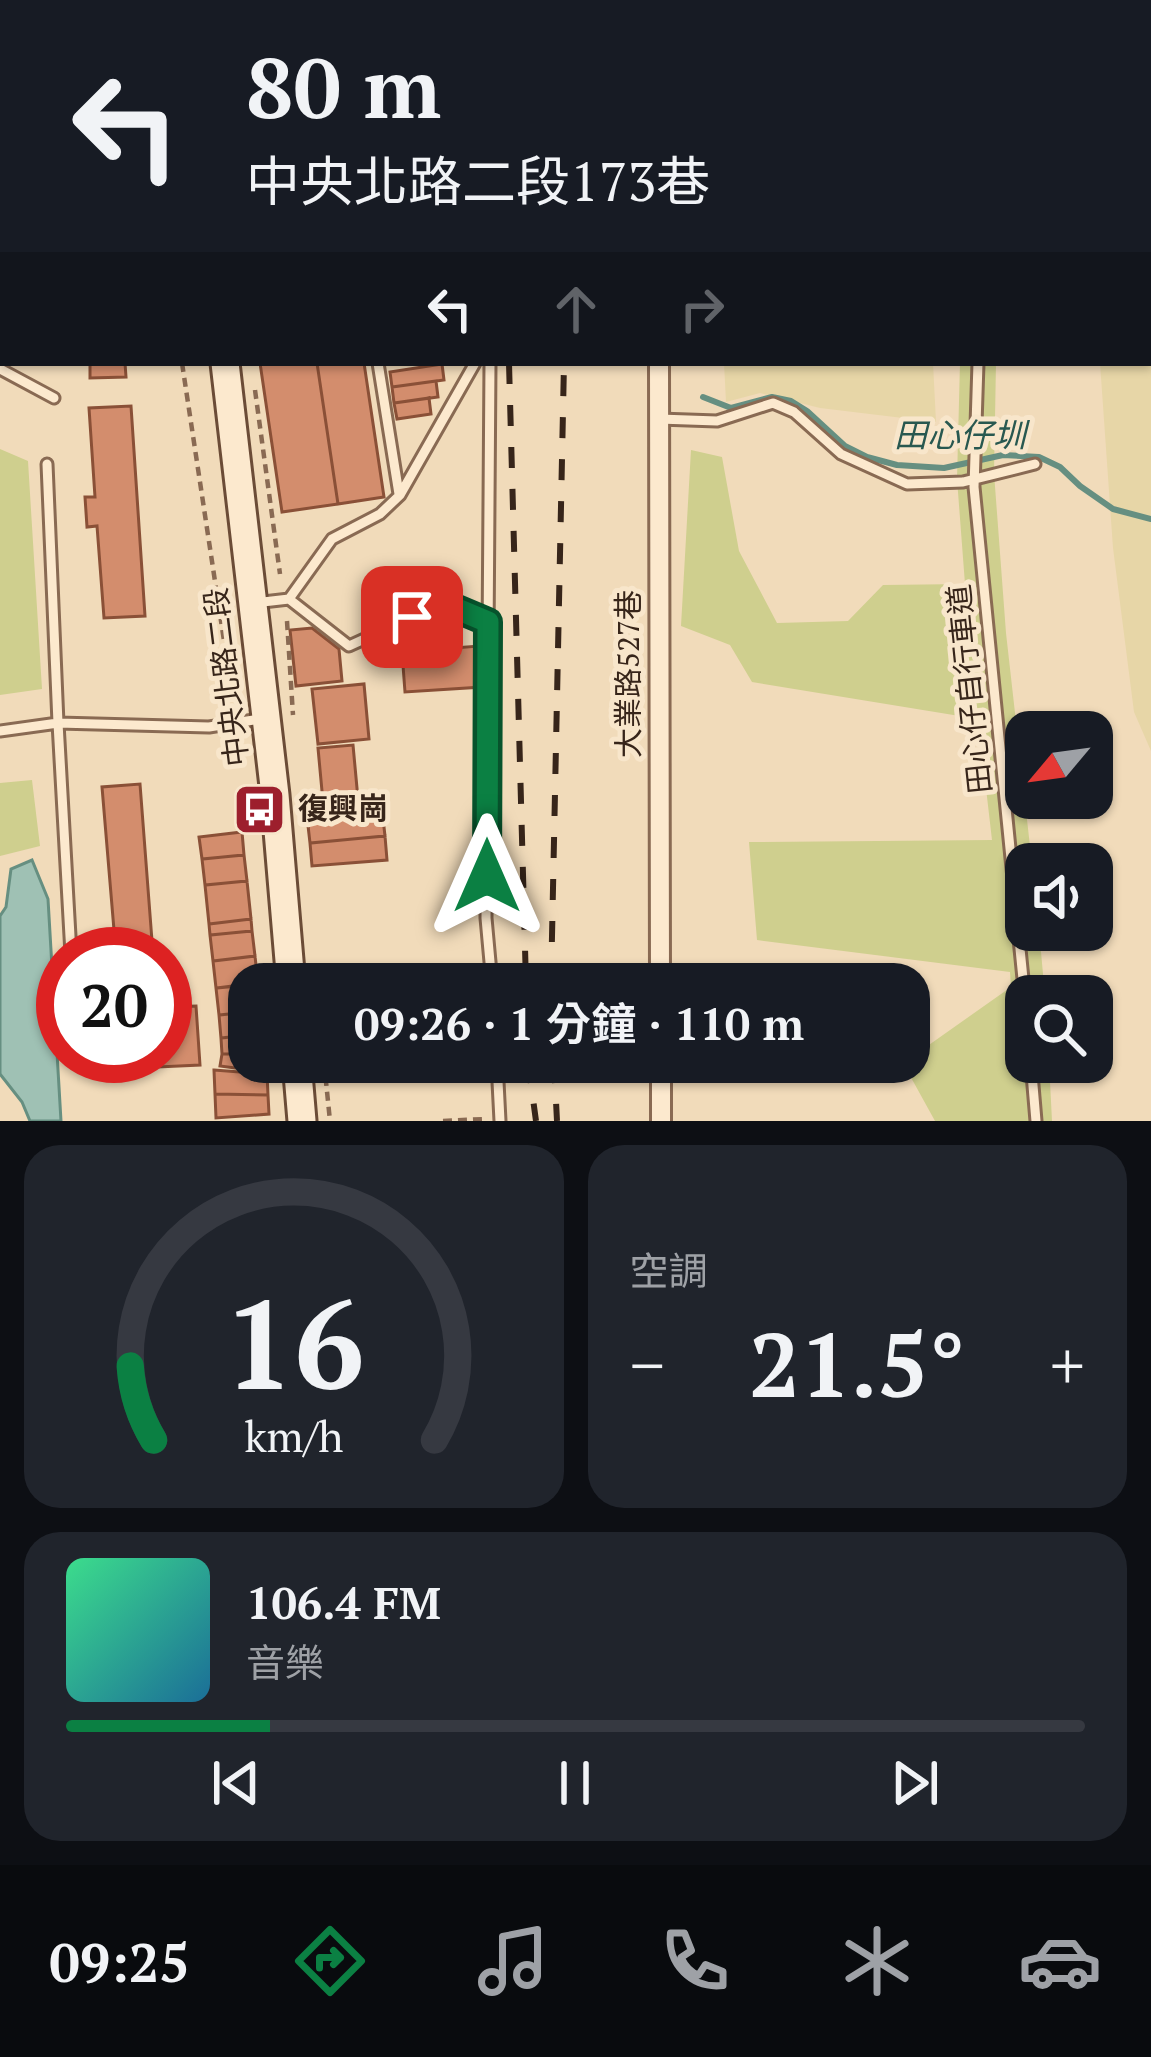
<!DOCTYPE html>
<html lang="zh-TW">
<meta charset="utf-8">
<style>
:root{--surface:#171b24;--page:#20242c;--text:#f1f3f6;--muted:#9ea1a6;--line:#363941;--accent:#0b8043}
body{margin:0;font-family:"PT Serif","Noto Sans TC",serif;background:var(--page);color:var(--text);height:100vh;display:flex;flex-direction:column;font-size:45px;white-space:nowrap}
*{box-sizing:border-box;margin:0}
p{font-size:39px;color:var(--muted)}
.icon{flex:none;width:66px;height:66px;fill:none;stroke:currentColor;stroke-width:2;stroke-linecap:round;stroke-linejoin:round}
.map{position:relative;height:1121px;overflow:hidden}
.panel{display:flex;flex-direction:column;gap:24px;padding:24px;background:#0d0f14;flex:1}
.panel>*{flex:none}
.guide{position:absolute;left:0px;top:0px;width:1152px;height:366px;box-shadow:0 3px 9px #0004;background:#171b24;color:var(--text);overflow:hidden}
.needle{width:78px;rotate:241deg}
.tools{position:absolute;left:1005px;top:711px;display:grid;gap:24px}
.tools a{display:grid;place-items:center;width:108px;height:108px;border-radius:24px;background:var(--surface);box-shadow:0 3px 9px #0004;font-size:60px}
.speed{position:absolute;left:36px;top:927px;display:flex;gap:24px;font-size:60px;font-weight:700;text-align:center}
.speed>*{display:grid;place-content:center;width:156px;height:156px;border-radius:50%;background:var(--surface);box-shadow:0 3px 9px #0004;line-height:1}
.speed .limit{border:18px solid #d22;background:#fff;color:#111}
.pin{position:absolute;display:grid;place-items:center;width:102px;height:102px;color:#fff;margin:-51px;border-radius:24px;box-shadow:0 6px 18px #0006}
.me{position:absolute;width:132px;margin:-66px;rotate:0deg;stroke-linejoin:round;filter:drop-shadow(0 0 9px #0008)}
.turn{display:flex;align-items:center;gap:42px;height:252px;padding:0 48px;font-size:54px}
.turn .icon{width:156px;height:156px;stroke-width:2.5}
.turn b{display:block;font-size:84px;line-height:102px}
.lanes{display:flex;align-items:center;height:114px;padding:0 48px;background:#0003;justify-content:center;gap:60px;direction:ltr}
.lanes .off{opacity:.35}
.big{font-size:90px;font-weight:600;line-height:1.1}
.panel .card{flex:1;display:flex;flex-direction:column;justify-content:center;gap:18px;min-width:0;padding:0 42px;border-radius:36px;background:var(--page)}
.panel .dial{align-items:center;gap:0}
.dial svg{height:312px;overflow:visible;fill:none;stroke:var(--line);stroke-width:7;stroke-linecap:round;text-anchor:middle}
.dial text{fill:var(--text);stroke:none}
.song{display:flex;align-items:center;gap:36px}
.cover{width:144px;height:144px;border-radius:18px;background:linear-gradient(135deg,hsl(150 70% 55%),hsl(200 70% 35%))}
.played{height:12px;border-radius:6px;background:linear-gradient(90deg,var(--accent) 20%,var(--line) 20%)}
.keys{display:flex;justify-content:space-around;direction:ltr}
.heat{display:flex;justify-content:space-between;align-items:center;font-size:66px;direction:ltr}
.panel .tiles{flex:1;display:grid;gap:24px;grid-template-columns:1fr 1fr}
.card:last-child{grid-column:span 2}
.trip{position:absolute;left:228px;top:963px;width:702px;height:120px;border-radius:36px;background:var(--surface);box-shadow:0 3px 9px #0004;font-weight:600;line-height:120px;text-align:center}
.tabs{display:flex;height:192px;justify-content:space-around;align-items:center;background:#090b0e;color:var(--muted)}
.tabs .icon{width:84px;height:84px}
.tabs .current{color:var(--accent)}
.tabs b{font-size:54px;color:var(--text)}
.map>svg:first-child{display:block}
.farmland{fill:#e7d6a7}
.green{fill:#cfcf8e}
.water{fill:#9fc1b4;stroke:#668f81;stroke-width:3}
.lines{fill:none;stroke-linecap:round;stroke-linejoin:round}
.stream{stroke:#668f81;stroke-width:6}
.building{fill:#d38d6d;stroke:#8a5037;stroke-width:3}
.lane-casing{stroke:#896a53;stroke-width:15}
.street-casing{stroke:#896a53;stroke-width:24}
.secondary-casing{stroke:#6b4c37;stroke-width:33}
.path{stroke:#896a53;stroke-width:4.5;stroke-dasharray:9 6;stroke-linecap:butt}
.lane{stroke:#fce9ce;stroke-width:9}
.street{stroke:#fce9ce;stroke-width:18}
.secondary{stroke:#fce9ce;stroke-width:27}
.rail{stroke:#37251a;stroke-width:6;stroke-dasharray:21 21;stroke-linecap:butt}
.route-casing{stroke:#07532c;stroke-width:30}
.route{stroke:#0b8043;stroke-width:21}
.labels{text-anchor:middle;stroke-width:10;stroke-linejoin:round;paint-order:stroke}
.street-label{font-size:30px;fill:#37251a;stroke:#f8e6cb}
.poi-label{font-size:30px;font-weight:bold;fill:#37251a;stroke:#f8e6cb;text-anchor:start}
.water-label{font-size:33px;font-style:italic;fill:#285850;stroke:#f8e6cb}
</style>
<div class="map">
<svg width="1151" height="1121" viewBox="0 0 1151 1121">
<rect width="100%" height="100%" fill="#f1dbba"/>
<path class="farmland" d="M869 0H1151V751L1134 712 1113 548 1100 363H1149V3H866Z
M724 363H933L936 422 820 408 760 393 726 402Z"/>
<path class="green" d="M960 363H996L994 473 1006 633 1032 864H1026V930H1039L1045 996H1026V1062H1049L1052 1121H935L903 1063 909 1062V1059L1011 987 1010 972 757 940 749 842 992 840 978 719 752 682 730 645 681 626 691 450 722 457 739 551 777 623 848 621 883 585 965 584 957 479Z
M0 449 28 461 42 689 0 695Z
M32 780 40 846 0 856V783Z"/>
<path class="water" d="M32 860 48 899 61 1121H30L22 1102 0 1074V916L6 907 11 869Z"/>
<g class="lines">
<path class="stream" d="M703 397 731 408 772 397 791 401 807 411 845 446 867 457 897 465 944 468 1003 455 1039 457 1060 467 1080 486 1113 509 1151 519"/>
</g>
<path class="building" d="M90 363H125L126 377 90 378Z
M260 363H317L338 504 282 512Z
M317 363H364L384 497 338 504Z
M442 364 444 380 392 387 390 372Z
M436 381 438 397 394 403 392 387Z
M429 398 431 414 397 419 394 403Z
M131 406 145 616 104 618 97 526 87 527 85 497H95L89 408Z
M393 576 419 589 405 617 379 604Z
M312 628 339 649 342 681 296 686 290 630Z
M479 646 482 687 405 692 402 652Z
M364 684 369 739 318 744 312 689Z
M353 745 358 799 323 802 318 748Z
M140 784 153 954H116L102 787Z
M381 801 385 836 310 843 306 808Z
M242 832 244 855 202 859 199 837Z
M385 836 387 860 312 866 310 843Z
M244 855 247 881 205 885 202 859Z
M247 881 251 919 209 924 205 885Z
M251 919 252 931 210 935 209 924Z
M252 931 255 956 213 961 210 935Z
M255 956 258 984 216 988 213 961Z
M249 984V1012L219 1015 216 988Z
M196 1006 200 1065 158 1067 157 1056H165V1007Z
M249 1012V1035L221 1038 219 1015Z
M249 1035V1054H222L221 1038Z
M222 1054H249V1062H265V1072L220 1066Z
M214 1070 267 1074 268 1095 215 1094Z
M215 1094 268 1095 269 1114 216 1118Z"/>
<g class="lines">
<defs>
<path id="lane" d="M17 0V3
M331 0 332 3
M426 0V3
M230 3 272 0
M988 3V0
M0 91H3
M0 251 3 253
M0 308 3 303
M378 363 399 494
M490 363 486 918 492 984
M978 363 974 487 1026 1009
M0 369 54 398
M659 419 717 421 773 403 794 412 841 454 907 484 963 482 1035 464
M47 464 58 723 71 954
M289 599 349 646 443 603 488 622
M254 603 289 599 332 539 380 514 400 495 475 363
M0 731 58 723 209 727 260 719
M497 1062 500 1121
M1031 1062 1036 1121"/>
<path id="street" d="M480 0 481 3
M658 0V3
M659 363 660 984
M661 1062V1121"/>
<path id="secondary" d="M197 0 198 3
M225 363 275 795 291 984
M297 1062 302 1121"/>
</defs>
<use href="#lane" class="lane-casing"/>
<use href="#street" class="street-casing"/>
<use href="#secondary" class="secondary-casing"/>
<path class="path" d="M182 363 234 707
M255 390 280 574
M287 621 293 715
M324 1062 330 1121
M443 1121 485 1119"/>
<use href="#lane" class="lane"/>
<use href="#street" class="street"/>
<use href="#secondary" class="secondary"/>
<path class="rail" d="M557 3V0
M509 363 526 984
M551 984 564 363
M528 1062 536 1121
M554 1062 557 1121"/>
</g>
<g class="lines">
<defs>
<path id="route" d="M412 617 443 603 488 622 487 876"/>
</defs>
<use href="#route" class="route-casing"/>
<use href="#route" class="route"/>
</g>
<defs>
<symbol id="bus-square" viewBox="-11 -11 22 22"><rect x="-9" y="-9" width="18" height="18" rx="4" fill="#9d1f2d" stroke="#f8e6cb"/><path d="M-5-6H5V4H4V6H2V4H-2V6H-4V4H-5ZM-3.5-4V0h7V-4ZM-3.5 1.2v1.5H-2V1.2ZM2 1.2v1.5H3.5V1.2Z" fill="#fff"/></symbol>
</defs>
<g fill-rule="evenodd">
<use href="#bus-square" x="230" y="780" width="59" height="59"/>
</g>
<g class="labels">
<g class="street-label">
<text transform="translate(629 674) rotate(-90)" y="10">大業路527巷</text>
<text transform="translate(227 677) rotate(-97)" y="10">中央北路二段</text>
<text transform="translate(970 689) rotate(-96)" y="10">田心仔自行車道</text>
</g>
<g class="poi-label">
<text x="298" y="819">復興崗</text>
</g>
<g class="water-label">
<text x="960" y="447">田心仔圳</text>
</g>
</g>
</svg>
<div class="tools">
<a><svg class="needle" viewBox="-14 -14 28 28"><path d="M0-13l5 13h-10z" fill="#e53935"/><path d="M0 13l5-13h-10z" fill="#9ea1a6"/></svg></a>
<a><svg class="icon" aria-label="sound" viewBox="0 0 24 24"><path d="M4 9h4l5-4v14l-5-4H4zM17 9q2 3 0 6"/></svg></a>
<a><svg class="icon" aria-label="search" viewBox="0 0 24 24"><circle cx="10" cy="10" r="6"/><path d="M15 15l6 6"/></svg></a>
</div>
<div class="speed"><div class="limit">20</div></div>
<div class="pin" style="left:412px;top:617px;background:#d93025"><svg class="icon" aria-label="arrive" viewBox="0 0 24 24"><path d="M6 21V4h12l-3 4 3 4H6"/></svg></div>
<svg class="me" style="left:487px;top:876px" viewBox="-20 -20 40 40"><path d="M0-17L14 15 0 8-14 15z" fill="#0b8043" stroke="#fff" stroke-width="4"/></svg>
<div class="trip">09:26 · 1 分鐘 · 110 m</div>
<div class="guide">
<div class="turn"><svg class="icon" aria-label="left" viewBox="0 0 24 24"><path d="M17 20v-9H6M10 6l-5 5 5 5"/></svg><div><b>80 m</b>中央北路二段173巷</div></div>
<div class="lanes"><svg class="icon" aria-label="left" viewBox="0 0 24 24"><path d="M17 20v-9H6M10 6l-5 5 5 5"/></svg><svg class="icon off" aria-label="ahead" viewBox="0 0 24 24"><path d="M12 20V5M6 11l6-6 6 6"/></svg><svg class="icon off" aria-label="right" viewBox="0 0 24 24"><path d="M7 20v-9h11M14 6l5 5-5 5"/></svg></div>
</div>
</div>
<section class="panel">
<div class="tiles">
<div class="card dial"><svg viewBox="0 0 100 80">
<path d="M14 69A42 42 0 1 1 86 69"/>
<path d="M14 69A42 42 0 0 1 8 50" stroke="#0b8043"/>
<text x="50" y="56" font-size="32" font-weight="700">16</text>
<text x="50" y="72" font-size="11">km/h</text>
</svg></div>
<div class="card"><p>空調</p>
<div class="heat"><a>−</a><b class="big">21.5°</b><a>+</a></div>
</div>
<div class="card">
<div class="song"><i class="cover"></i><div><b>106.4 FM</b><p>音樂</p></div></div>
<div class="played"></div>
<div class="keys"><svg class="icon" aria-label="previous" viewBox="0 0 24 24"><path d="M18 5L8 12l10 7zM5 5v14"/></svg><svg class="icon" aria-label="pause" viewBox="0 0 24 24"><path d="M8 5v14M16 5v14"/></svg><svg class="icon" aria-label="next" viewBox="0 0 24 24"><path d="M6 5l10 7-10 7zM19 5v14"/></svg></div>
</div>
</div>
</section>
<nav class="tabs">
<b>09:25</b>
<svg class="icon current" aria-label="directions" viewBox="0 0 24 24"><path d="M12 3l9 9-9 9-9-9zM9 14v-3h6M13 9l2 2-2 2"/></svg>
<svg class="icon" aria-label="music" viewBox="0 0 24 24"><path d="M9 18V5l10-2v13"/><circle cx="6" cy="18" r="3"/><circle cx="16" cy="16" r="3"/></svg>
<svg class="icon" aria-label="phone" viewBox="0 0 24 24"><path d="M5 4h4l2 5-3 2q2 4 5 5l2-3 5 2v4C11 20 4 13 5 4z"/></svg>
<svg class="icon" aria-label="climate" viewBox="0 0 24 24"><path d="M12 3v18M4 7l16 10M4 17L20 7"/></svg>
<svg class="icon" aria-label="car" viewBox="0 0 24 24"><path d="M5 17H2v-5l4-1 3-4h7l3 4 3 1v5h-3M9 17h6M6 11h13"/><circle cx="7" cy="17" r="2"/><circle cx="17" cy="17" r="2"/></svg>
</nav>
